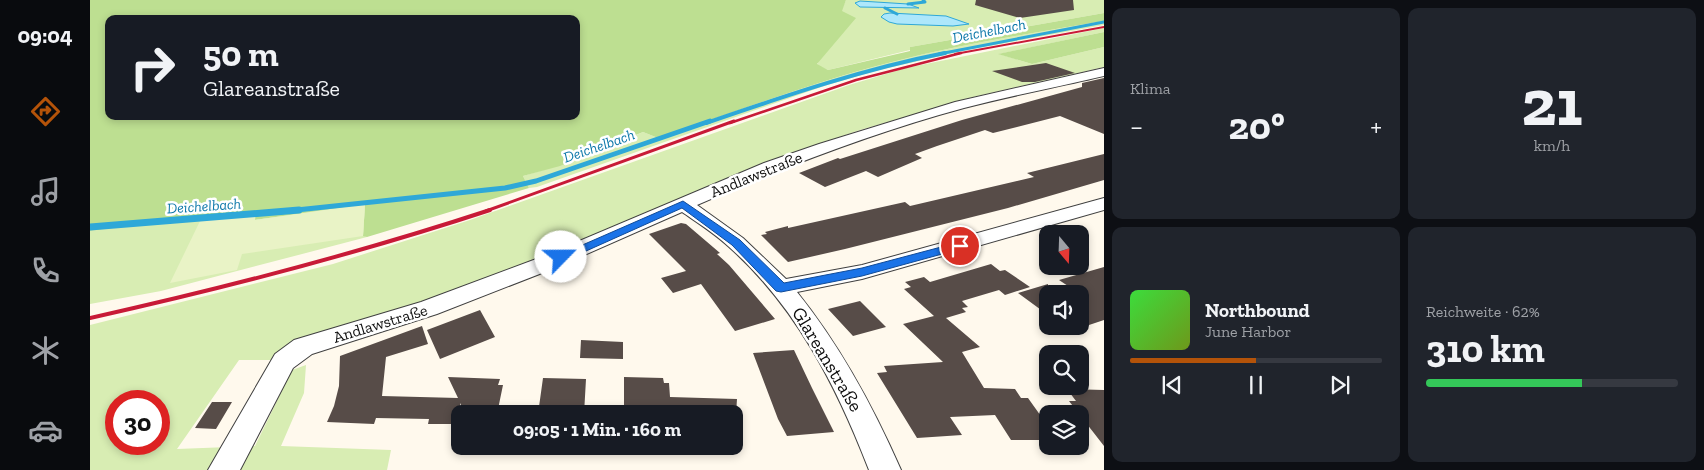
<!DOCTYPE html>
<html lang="de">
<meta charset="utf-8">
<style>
:root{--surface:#171b24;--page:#20242c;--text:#f1f3f6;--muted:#9ea1a6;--line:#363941;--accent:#b45309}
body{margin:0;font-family:"Zilla Slab",serif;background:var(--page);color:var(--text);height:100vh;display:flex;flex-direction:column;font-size:19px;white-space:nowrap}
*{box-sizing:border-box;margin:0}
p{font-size:16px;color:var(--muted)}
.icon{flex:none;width:28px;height:28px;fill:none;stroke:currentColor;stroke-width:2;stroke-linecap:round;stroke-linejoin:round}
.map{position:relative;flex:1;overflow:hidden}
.drawer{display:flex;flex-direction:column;gap:8px;padding:8px;background:#0d0f14;width:600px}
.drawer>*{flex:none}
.banner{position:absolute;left:15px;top:15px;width:475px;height:105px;border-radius:10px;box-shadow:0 2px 8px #0003;background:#171b24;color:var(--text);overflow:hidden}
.needle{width:32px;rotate:161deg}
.fabs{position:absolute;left:949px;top:225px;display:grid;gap:10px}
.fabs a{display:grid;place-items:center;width:50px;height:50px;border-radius:10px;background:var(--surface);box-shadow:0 2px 8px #0003;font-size:25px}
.speed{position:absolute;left:15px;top:390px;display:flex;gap:10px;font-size:25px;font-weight:700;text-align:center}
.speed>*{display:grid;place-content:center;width:65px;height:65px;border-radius:50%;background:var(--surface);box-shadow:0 2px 8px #0003;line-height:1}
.speed .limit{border:8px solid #d22;background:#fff;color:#111}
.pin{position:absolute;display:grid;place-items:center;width:42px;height:42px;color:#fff;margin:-21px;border:2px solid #fff;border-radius:50%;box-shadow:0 1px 5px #0007}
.me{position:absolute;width:55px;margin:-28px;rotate:67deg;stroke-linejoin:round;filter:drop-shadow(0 0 4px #0008)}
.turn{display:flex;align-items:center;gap:18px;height:105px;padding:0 15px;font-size:22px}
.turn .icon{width:65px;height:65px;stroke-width:2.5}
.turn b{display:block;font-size:35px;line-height:42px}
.big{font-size:38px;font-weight:700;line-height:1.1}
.drawer .tile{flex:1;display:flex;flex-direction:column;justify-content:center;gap:8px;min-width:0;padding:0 18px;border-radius:10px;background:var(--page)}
.drawer .dial{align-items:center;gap:0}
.dial b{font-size:65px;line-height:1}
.song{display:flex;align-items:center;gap:15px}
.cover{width:60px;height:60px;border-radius:8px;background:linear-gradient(135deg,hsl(120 70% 55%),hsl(80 70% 35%))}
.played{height:5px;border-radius:2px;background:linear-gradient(90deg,var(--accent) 50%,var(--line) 50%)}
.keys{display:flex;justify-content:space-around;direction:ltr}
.heat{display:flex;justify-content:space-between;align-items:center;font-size:28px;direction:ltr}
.charge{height:8px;border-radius:4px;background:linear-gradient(90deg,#34c759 62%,var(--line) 0)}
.drawer .tiles{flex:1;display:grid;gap:8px;grid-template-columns:repeat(2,1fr)}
.trip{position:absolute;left:361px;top:405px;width:292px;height:50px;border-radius:10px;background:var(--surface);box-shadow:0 2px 8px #0003;font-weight:700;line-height:50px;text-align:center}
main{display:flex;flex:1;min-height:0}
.tabs{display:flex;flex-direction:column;width:90px;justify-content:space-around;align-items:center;background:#090b0e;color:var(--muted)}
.tabs .icon{width:35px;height:35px}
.tabs .current{color:var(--accent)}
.tabs b{font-size:22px;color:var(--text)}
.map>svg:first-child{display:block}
.green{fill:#d8edb3;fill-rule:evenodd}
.forest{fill:#bddf91;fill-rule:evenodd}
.pitch{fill:#e9f3c6}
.water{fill:#ade7fb;stroke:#2ea8d8}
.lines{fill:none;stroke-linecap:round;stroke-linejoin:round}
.stream-far3{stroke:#2ea8d8;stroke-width:3}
.stream-far2{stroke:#2ea8d8;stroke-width:4}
.stream-far1{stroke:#2ea8d8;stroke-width:5}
.stream{stroke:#2ea8d8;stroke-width:7}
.building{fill:#574c48}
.minor-casing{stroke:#404040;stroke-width:2}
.minor{fill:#fff;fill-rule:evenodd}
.rail-far3{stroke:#c81a37;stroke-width:2}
.rail-far2{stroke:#c81a37;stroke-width:2.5}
.rail-far1{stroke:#c81a37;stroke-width:3}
.rail{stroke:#c81a37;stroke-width:4}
.route{fill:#1a73e8;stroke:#114b97}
.labels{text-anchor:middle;stroke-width:5;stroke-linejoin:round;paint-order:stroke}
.far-water-label{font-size:15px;font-style:italic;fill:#0c77a9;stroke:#fff}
.street-label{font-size:16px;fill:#0d0d0d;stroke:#fff}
.near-street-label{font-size:19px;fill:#0d0d0d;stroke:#fff}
</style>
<main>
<nav class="tabs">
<b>09:04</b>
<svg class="icon current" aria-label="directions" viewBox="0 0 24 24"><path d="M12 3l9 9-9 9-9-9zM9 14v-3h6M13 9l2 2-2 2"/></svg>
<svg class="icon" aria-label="music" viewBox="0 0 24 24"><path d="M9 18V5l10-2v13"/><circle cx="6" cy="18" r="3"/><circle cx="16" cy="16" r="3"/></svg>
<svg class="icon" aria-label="phone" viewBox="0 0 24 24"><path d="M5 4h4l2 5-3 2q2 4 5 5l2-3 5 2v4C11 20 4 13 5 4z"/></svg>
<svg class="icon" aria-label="climate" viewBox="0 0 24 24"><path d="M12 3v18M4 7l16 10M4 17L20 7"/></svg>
<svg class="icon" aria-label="car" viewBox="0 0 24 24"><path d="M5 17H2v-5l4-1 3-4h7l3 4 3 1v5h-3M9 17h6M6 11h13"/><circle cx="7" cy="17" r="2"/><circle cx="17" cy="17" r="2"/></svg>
</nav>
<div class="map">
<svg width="1014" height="470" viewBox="0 0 1014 470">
<rect width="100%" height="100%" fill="#fff9ed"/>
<path class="green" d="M756 0H1014V13L820 47V50L738 70 727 65Z
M1014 21V25L872 51 785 71 734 86 447 187 439 188 433 176 496 157 553 132 568 138C645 112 723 82 802 62 871 44 943 33 1014 21Z
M1014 28V32L909 54 942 64 1014 47V67L875 99 876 100 770 130 688 158 434 264 310 310 204 343 181 360H149L87 449 165 446 202 370 216 365 214 393 191 446 301 450 297 470H0V325L243 264 380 220 759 85 816 68ZM26 401H69V444H26Z
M275 204 273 235 277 237 71 291 0 304V231L109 218 110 221 166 214 165 220Z"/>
<path class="forest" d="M0 0H756L752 11 766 18 727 64 738 70 820 51V47L1014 13V21C943 33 871 44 802 62 723 82 645 112 568 138L553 132 470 166 433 176 439 188 277 237 273 236 275 205 164 220 166 215 110 221 109 218 0 231ZM19 19H486V116H19Z
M1014 32V47L942 64 908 54Z"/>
<path class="pitch" d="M275 204 273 236 152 254 147 270 80 283 110 221 166 214 165 220Z"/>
<path class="water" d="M770 1 818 4 829 8 770 7 765 3Z
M800 13 856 16 879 24 863 26 807 24 799 22 791 17 794 14Z"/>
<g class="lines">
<path class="stream-far3" d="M818 4 835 2 833 0
M795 8 807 14
M849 54 1014 22"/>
<path class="stream-far2" d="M616 123C695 96 773 69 855 53"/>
<path class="stream-far1" d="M197 211 415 188 446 181 620 121"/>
<path class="stream" d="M0 227 209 210"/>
</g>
<path class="building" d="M886 0H983L984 10 930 18 885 5Z
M956 63 985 73 945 82H932L902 71Z
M1014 78V134L970 116 903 133 895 130 847 146 825 154 832 158 788 177 776 171 735 187 709 173 748 158 750 159 872 120 992 87V83Z
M1014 154V180L918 208 755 249 698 262 671 235 677 234 675 232 698 226V228L815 202 820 206 944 177 937 173Z
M591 223 596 224 630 253 627 254 639 265 685 319 645 331 611 284 583 293 571 278 596 271 559 234Z
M901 264 910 271 915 270 940 287 915 295 909 290 872 301 878 307 872 308 876 312 856 318 890 347 872 352 894 388 925 389 931 398H938L958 426V440H921L905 415 860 417 872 435 827 438 787 373 797 372 794 366 853 362 813 324 844 316 814 289 821 287 815 282 834 277 840 282Z
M1014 267V320L990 328V294L969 280Z
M958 284V315L928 293Z
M770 301 796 327 763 336 738 309Z
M390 310 405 337 350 359 337 330Z
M332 326 338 344 296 357 292 396 368 398 358 377 410 379 408 385H413L407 414H375L370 403V424H338L339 419 286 418 284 424 237 422 244 406 249 386 250 356Z
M491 340 533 342V359L490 358Z
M704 350 722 388 744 432 697 436 688 419 663 353Z
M534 377 573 378 574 383H579L580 397 647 399 646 414H534Z
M453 378 496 379 494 414H448Z
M977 389 1014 390V446L979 401H986Z
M122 402H142L126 429 105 428Z"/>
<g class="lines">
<defs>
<path id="minor" d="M1014 68V76C967 87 920 96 874 108 782 133 694 167 607 205L653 238 696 279 772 265 1014 198V210L772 279 707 292C751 347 783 406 811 470H779C747 387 706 306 638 246 624 233 608 223 592 212L465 268 347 314 222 354 203 368 150 470H118L185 354 204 340 331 302 449 258 674 163 729 144 865 102Z"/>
</defs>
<use href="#minor" class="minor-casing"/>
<use href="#minor" class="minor"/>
<path class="rail-far3" d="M865 54 1014 27"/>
<path class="rail-far2" d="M640 123 766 80 871 53"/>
<path class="rail-far1" d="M396 211 644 121"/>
<path class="rail" d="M0 318C135 288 269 253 400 210"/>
</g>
<path class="route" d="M593 201 650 240 694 283 772 268 870 242 876 246 874 248 772 276 691 292 686 291 642 245 592 208 476 260H467L465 257Z"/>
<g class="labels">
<g class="far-water-label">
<text transform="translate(899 31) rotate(-11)" y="5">Deichelbach</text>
<text transform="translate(509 146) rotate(-19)" y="5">Deichelbach</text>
<text transform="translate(114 206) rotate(-4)" y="5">Deichelbach</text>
</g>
<g class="street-label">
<text transform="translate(666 174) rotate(-22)" y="6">Andlawstraße</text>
<text transform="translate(290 323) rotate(-17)" y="6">Andlawstraße</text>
</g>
<g class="near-street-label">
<text transform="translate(738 359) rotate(59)" y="7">Glareanstraße</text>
</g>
</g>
</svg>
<div class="fabs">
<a><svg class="needle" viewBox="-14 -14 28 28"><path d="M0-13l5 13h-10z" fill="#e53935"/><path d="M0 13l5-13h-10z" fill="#9ea1a6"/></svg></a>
<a><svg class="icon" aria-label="sound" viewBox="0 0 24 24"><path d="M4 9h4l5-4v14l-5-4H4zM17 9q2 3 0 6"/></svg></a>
<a><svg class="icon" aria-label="search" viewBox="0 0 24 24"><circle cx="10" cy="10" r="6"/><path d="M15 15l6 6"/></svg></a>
<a><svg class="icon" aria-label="layers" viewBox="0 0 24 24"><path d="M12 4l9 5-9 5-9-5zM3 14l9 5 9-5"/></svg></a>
</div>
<div class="speed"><div class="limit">30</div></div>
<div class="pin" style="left:870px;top:246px;background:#d93025"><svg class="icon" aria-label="arrive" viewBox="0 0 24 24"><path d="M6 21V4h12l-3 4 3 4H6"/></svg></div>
<svg class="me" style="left:471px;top:257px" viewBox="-20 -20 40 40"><circle r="19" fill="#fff"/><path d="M0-13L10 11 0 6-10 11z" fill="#1a73e8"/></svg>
<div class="trip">09:05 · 1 Min. · 160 m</div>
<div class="banner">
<div class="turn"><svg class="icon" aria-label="right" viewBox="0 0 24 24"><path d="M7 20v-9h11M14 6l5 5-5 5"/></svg><div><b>50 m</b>Glareanstraße</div></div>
</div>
</div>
<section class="drawer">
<div class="tiles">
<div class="tile"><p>Klima</p>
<div class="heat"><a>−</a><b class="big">20°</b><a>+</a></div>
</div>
<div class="tile dial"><b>21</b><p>km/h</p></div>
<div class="tile">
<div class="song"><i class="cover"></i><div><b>Northbound</b><p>June Harbor</p></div></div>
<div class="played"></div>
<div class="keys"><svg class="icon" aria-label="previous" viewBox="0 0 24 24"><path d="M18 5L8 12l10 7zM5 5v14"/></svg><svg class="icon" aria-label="pause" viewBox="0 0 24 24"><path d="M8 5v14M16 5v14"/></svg><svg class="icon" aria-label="next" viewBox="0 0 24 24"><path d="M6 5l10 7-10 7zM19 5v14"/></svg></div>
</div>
<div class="tile"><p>Reichweite · 62%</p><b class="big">310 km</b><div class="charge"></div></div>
</div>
</section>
</main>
